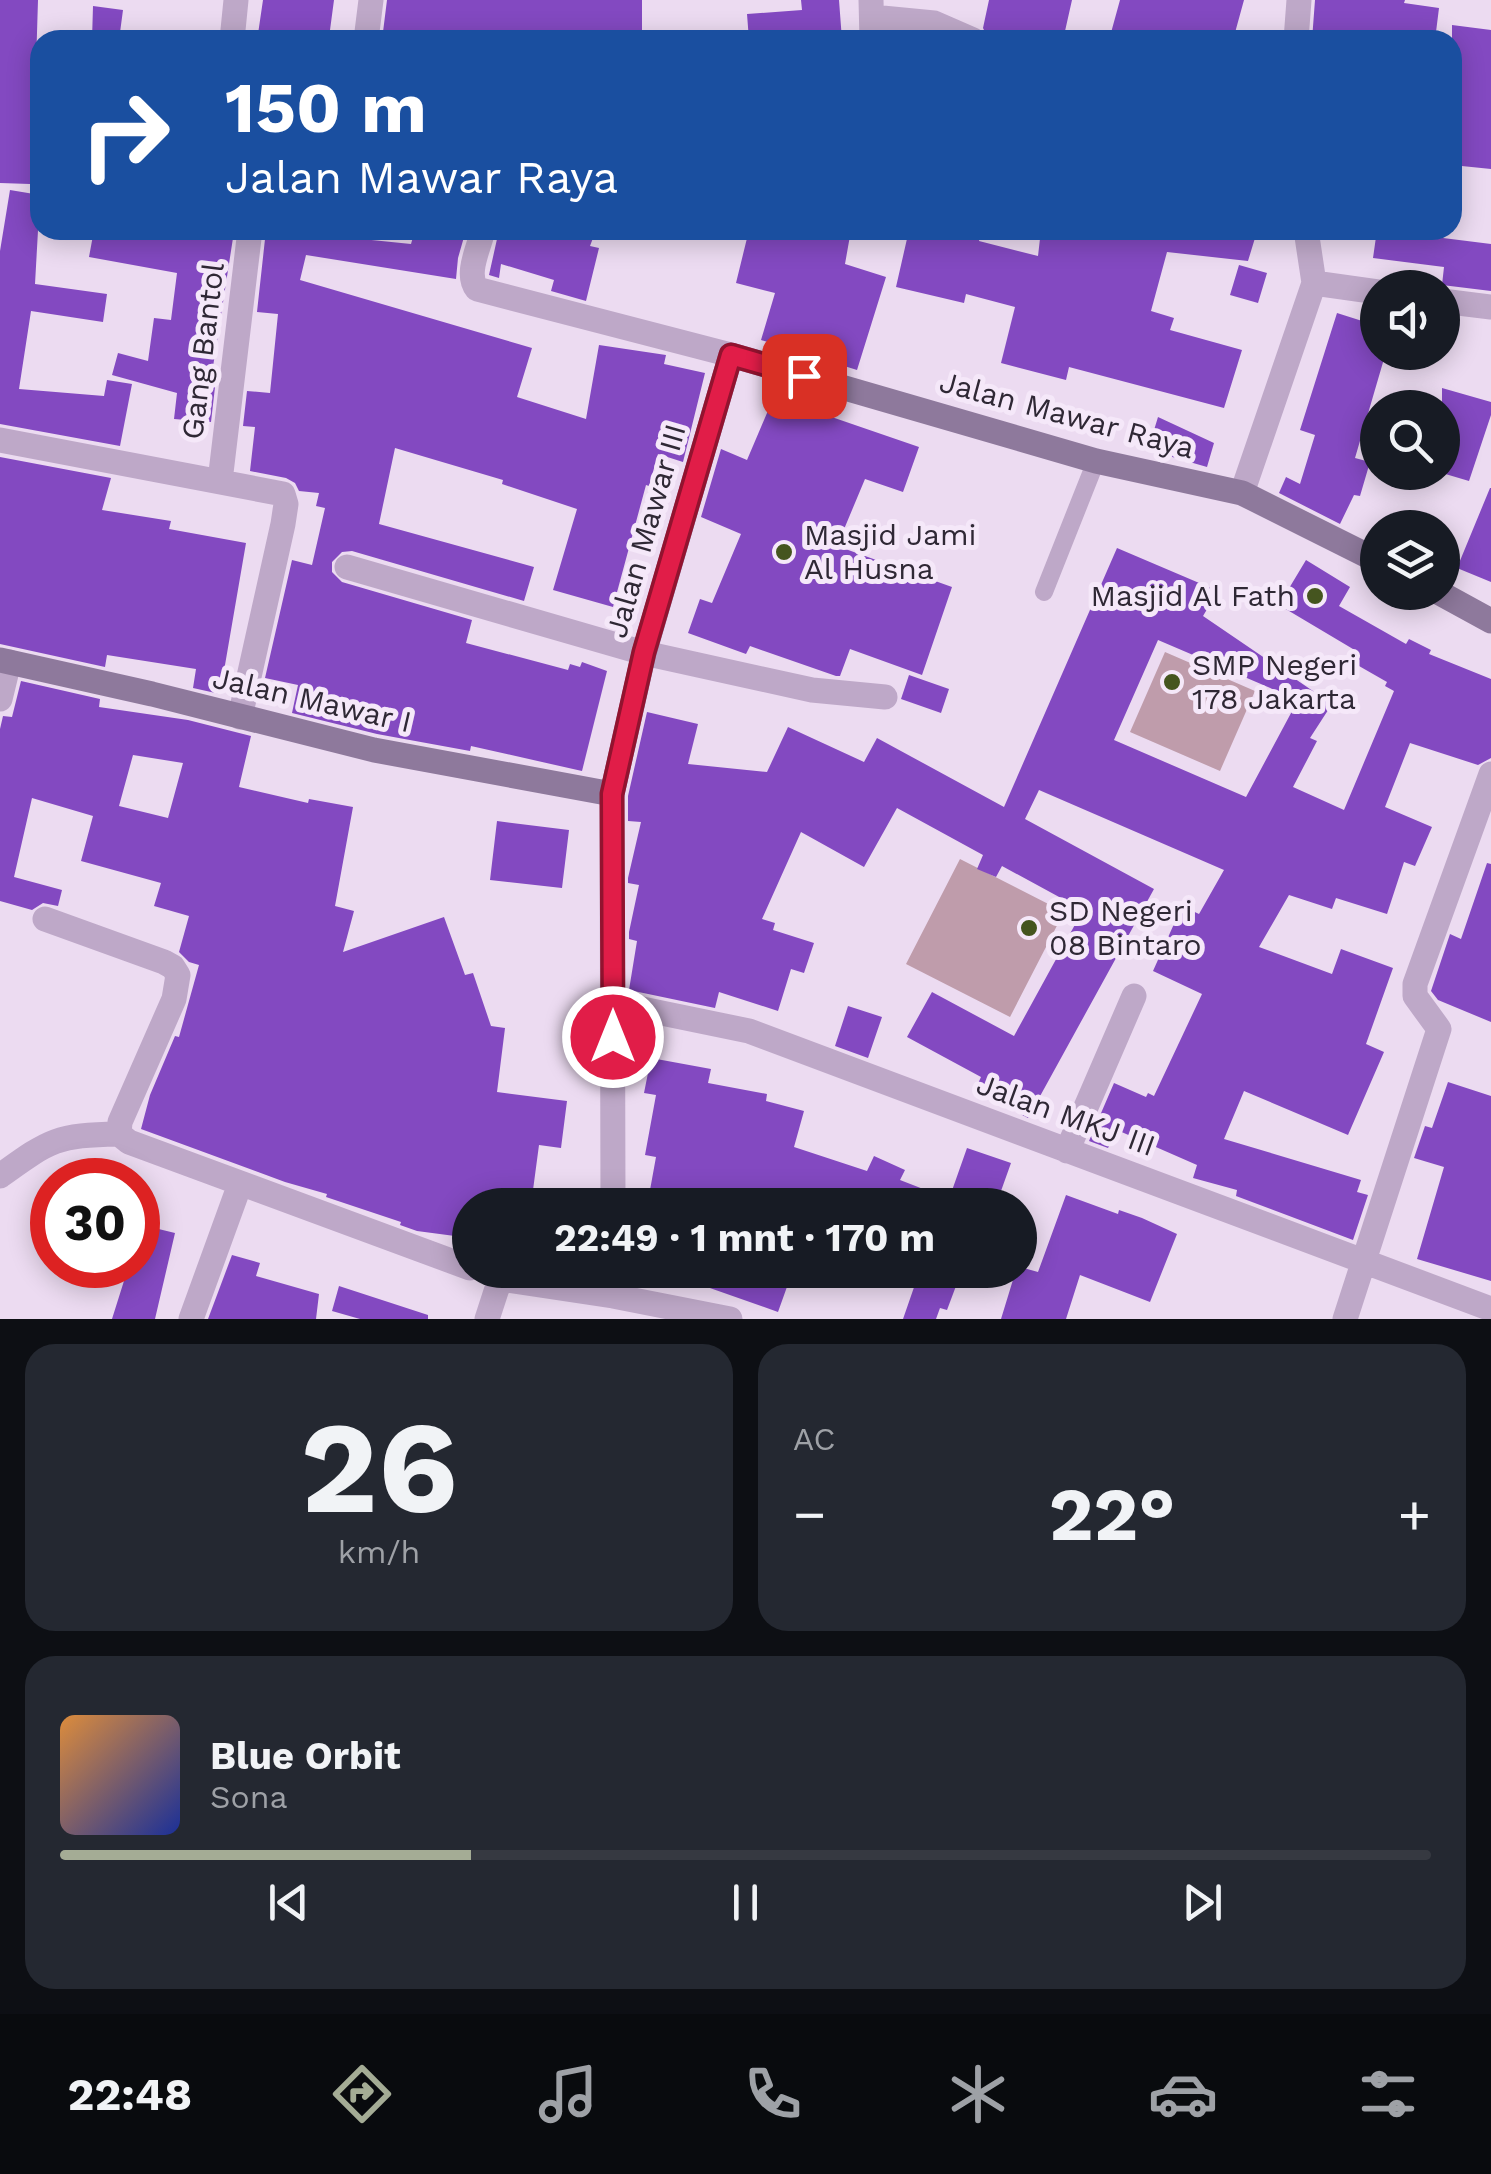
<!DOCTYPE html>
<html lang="id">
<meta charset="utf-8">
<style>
:root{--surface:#171b24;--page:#242831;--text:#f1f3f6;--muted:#9ea1a6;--line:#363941;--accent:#a4ac95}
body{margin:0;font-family:"Work Sans",sans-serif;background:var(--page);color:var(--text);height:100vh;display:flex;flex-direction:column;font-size:38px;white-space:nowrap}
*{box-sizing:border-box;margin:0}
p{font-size:32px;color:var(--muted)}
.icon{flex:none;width:55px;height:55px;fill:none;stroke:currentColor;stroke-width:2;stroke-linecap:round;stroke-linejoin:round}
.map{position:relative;height:1319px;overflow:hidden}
.drawer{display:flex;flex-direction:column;gap:25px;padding:25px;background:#0d0f14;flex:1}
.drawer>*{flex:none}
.banner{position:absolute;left:30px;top:30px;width:1432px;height:210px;border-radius:30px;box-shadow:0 5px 25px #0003;background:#1a4fa0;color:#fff;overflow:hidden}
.buttons{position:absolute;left:1360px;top:270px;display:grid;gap:20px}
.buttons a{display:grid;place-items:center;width:100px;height:100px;border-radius:50%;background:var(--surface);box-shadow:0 5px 25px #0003;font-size:50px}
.speed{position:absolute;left:30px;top:1158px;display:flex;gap:20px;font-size:50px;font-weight:700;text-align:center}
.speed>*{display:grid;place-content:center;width:130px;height:130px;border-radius:50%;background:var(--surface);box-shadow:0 5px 25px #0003;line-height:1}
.speed .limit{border:15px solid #d22;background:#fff;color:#111}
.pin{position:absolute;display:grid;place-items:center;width:85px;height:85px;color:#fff;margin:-42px;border-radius:20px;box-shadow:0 5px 15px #0006}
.me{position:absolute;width:110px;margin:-55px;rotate:0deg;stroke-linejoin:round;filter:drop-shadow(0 0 8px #0008)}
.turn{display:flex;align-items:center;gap:35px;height:210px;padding:0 30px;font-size:45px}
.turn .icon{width:130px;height:130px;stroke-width:2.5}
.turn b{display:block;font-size:70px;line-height:85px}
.big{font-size:75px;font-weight:700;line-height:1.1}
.drawer .widget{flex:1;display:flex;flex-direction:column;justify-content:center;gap:15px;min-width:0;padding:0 35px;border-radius:30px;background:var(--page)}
.drawer .dial{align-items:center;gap:0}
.dial b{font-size:130px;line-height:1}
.song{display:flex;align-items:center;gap:30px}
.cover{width:120px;height:120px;border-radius:15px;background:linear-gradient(135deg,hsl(30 70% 55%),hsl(230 70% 35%))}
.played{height:10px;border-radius:5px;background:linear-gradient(90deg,var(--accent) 30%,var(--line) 30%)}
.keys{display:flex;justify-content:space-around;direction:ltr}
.heat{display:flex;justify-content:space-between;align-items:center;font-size:55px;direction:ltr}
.drawer .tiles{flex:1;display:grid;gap:25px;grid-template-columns:1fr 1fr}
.widget:last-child{grid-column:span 2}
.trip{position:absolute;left:452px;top:1188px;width:585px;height:100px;border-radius:50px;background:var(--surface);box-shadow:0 5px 25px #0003;font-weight:700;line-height:100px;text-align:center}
.tab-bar{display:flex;height:160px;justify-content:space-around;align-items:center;background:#090b0e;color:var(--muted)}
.tab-bar .icon{width:70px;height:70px}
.tab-bar .active{color:var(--accent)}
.tab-bar b{font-size:45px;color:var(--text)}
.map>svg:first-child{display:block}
.green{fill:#bf9cab}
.building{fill:#8349c1;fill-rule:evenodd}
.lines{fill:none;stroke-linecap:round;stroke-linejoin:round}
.lane{stroke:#bea8c8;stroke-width:18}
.street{stroke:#bea8c8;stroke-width:25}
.secondary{stroke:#8e799c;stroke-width:25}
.route-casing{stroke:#92132f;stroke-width:25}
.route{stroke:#e11d48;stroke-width:18}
.poi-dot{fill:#45551f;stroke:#f5e8f9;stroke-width:4}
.labels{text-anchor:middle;stroke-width:10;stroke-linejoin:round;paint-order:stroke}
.street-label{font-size:30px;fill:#2f2835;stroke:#f5e8f9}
.poi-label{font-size:30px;fill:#2f2835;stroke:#f5e8f9;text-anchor:start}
</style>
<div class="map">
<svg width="1491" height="1319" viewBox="0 0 1491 1319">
<rect width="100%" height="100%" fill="#ecdbf1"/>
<path class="green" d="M1165 652 1255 691 1220 771 1130 732Z
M960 859 1064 912 1010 1017 906 964Z"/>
<path class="building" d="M0 0H38L35 98H40V131L31 130 30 184 0 183Z
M263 0H334L330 30 258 34Z
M387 0H642V39L382 40Z
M801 0H839L842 40H749L747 14 802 10Z
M989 0H1072L1063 40H989L983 28Z
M1120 0H1244L1233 40H1109Z
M1315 0H1405L1404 3 1439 8 1435 40H1312Z
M93 6 123 10 119 40H92Z
M1452 25 1491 30V169L1452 165 1461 87 1452 86 1456 54H1452Z
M10 190 40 195 35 284 107 294 103 322 31 311 19 389 104 396 107 380 132 384 120 446 0 424V251Z
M94 230H169L233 238 210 386 215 387 211 422 174 419 177 393 112 375 118 353 148 361 154 318 171 320 177 273 89 257Z
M266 230 317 233V230H342V237L411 244 415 230H466L458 258 456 279 306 255 300 280 532 348 517 397 586 419 599 345 666 355 664 364 705 373 683 462 658 454 649 486 646 485 613 607 553 590 577 509 502 484 503 480 395 448 379 524 534 567 524 601 352 551 342 552 332 562V572L342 582 472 620 466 643 568 670 570 664 580 667 582 662 607 671 582 771 471 746 470 751 377 734 292 713 298 685 265 678 292 560 312 565 325 508 316 506 319 493 299 491 295 483 286 478 250 471 255 427 243 426 247 391 270 393 278 314 257 312Z
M499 230H596L590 246 599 248 586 301 551 291 554 280 501 264 499 278 489 275Z
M749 230H851L845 264 886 277 857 370 761 340 775 293 736 283Z
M909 230H981L979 241 1038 256 1041 230H1229L1255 238 1248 261 1167 252 1151 311 1174 318 1170 330 1242 350 1224 408 1069 367 1066 380 1001 363 1015 307 966 294 964 303 896 287Z
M1377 230H1428L1427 236 1491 244V291L1442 285 1444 267 1373 258Z
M1239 265 1267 273 1258 303 1230 295Z
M1337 313 1378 326V352H1386L1355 458 1370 462 1360 496 1354 495 1340 524 1279 493 1286 477 1300 484 1315 435 1300 430Z
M1442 388 1491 402V415L1469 481 1442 473V443L1449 423 1442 422Z
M773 399 818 417 820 413 919 447 903 492 865 479 837 546 952 587 922 675 850 649 840 676H836L750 646 746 654 688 633 700 599 712 603 741 534 701 517 721 449 747 460Z
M1158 417 1214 443 1207 467 1148 450Z
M0 457 111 478 102 510 171 521 169 529 246 543 220 694 193 688 196 669 107 655 105 667 0 644Z
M1490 488H1491V582L1457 568Z
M1117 548 1218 591 1203 616 1332 704 1310 738 1317 741 1293 787 1344 810 1394 691 1385 686 1387 682 1352 662 1358 652 1279 605 1306 560 1350 587 1339 606 1406 644 1409 639 1431 650 1429 654 1491 679V758L1478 765 1410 743 1385 807 1432 827 1415 866 1404 862 1387 914 1336 898 1332 909 1289 895 1259 947 1332 974 1341 949 1393 968 1366 1044 1384 1052 1348 1135 1244 1091 1224 1139 1361 1180 1357 1192 1368 1195 1353 1240 1236 1196 1237 1190 1193 1178 1197 1165 1117 1130 1108 1148 1089 1141 1114 1083 1146 1097 1148 1093 1154 1096 1202 994 1153 971 1182 906 1199 914 1224 870 1039 790 1025 819 1154 889 1028 1118 975 1090 981 1077 907 1037 932 992 1014 1036 1083 910 1002 866 996 877 977 869 983 855 897 808 864 867 801 832 762 919 775 923 773 930 814 943 804 973 791 969 778 1011 719 992 715 1008 629 990 637 941 629 939V932L639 885 628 883V878L641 822 628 821V796L647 712 698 724 688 764 767 772 788 727 864 762 877 738 1004 807ZM1158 640 1298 700 1246 797 1114 740Z
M909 675 949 689 941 713 901 699Z
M21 681 100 699 99 707 188 720 251 736 239 787 308 803 309 799 353 807 335 906 354 911 343 952 444 917 465 975 473 973 491 1026 505 1028 497 1092 567 1101 561 1148 539 1145 531 1205H470V1238L417 1231 400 1225 401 1222 326 1197 327 1194 285 1182 141 1129 150 1095 175 1036 179 1037 199 965 189 962 179 952 189 916 154 906 161 883 81 861 93 816 32 798 14 877 62 890 58 906 43 903 32 910 0 901V729L3 716 12 717ZM133 755 183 763 168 818 119 806Z
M497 821 569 830 562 888 490 880Z
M1487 863 1491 864V1022L1438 1000 1431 991 1450 934 1461 939Z
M848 1006 882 1017 868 1058 835 1046Z
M651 1058 711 1069 708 1083 767 1094 766 1101 804 1111 794 1147 867 1171 874 1156 905 1170 900 1180 949 1199 967 1148 1011 1163 996 1205H723L689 1199 688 1205H670L648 1201 656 1157 645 1155 656 1095 644 1093Z
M1448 1082 1491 1096V1281L1417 1259 1444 1167 1414 1158 1425 1126 1432 1128Z
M1066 1195 1118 1214 1119 1210 1142 1218 1177 1234 1150 1302 1080 1275 1066 1319H1001L1016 1270H1020V1267L1038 1272Z
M138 1224 175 1233 155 1319H112L129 1265H138Z
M232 1255 260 1263 256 1276 319 1294 316 1319H208Z
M671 1270H793L778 1312 670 1274Z
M920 1270H962L947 1310 940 1308 936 1319H903Z
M339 1286 428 1315V1319H360L332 1311Z"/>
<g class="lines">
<path class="lane" d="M1044 592 1096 461"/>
<path class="street" d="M871 0 872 40
M872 17 934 23 973 40
M232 40 236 0
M366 40 371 0
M1296 40 1299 0
M483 230C479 248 465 274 477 289L731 355
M1314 283 1378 292
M1442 301 1491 307
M0 440 283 494 286 504 283 524 240 717
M220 481 250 230
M1242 493 1314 283 1306 230
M347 567 644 653 812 690 885 697
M0 699 9 662
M612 794 613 1205
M45 919 164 962 173 967 178 975 174 999 120 1122 119 1134
M613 1003 749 1031 1491 1309
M1067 1151 1134 996
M0 1176C50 1140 56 1135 119 1134L129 1142 470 1268
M613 1296 730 1319
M191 1319 240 1184
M487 1319 500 1279 613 1296V1270
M1345 1319 1439 1029 1415 996V984L1491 774"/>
<path class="secondary" d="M1438 592 1491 621
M0 660 152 694 374 750 612 794 644 653 731 355 1096 461 1242 493 1378 561"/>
</g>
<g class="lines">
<defs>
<path id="route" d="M613 1037 612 794 644 652 731 355 804 376"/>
</defs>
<use href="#route" class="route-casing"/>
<use href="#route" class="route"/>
</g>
<g class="poi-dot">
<circle cx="784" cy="552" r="10"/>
<circle cx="1315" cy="596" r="10"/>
<circle cx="1172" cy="682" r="10"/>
<circle cx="1029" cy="928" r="10"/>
</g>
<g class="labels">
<g class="street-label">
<text transform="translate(203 351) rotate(-83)" y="10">Gang Bantol</text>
<text transform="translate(1067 415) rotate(15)" y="10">Jalan Mawar Raya</text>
<text transform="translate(646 531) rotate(-74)" y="10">Jalan Mawar III</text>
<text transform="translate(312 700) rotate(13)" y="10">Jalan Mawar I</text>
<text transform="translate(1066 1115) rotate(20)" y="10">Jalan MKJ III</text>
</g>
<g class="poi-label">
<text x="804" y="545">Masjid Jami<tspan x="804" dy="34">Al Husna</tspan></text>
<text x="1295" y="606" text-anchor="end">Masjid Al Fath</text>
<text x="1192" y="675">SMP Negeri<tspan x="1192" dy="34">178 Jakarta</tspan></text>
<text x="1049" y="921">SD Negeri<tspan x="1049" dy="34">08 Bintaro</tspan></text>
</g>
</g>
</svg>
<div class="buttons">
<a><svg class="icon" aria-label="sound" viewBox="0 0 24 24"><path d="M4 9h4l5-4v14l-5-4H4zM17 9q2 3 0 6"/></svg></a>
<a><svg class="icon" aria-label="search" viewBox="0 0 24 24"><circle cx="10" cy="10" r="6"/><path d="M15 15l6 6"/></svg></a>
<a><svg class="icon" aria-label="layers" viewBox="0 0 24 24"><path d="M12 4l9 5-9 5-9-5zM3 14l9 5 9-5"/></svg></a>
</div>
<div class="speed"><div class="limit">30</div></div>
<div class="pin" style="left:804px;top:376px;background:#d93025"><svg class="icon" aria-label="arrive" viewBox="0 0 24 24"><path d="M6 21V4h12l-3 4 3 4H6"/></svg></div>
<svg class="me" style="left:613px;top:1037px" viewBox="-20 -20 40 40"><circle r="17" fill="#e11d48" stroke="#fff" stroke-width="3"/><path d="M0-11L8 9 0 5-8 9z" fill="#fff"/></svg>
<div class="trip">22:49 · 1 mnt · 170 m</div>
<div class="banner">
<div class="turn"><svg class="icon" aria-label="right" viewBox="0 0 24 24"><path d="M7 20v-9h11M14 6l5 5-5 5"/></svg><div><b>150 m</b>Jalan Mawar Raya</div></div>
</div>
</div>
<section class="drawer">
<div class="tiles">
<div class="widget dial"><b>26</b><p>km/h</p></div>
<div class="widget"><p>AC</p>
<div class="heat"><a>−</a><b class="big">22°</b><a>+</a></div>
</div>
<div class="widget">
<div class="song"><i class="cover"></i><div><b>Blue Orbit</b><p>Sona</p></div></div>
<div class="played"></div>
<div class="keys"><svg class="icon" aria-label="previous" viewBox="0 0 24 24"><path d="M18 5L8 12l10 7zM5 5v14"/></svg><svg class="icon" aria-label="pause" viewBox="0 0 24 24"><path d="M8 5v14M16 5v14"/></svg><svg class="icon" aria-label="next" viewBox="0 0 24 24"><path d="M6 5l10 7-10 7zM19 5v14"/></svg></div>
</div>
</div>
</section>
<nav class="tab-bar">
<b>22:48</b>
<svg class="icon active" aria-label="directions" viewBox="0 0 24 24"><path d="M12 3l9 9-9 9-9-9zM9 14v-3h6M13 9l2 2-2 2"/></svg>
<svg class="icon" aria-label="music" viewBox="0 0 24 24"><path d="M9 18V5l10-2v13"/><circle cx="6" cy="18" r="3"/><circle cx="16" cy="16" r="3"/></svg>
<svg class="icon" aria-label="phone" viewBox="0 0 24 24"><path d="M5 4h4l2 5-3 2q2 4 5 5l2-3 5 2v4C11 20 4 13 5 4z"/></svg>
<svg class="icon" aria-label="climate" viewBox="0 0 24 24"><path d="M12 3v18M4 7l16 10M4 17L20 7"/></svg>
<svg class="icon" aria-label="car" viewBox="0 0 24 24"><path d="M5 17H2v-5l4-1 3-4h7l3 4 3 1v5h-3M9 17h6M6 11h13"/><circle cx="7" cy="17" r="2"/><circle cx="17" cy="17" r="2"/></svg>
<svg class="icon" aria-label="filters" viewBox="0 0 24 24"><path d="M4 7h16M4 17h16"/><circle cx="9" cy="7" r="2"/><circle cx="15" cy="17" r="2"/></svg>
</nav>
